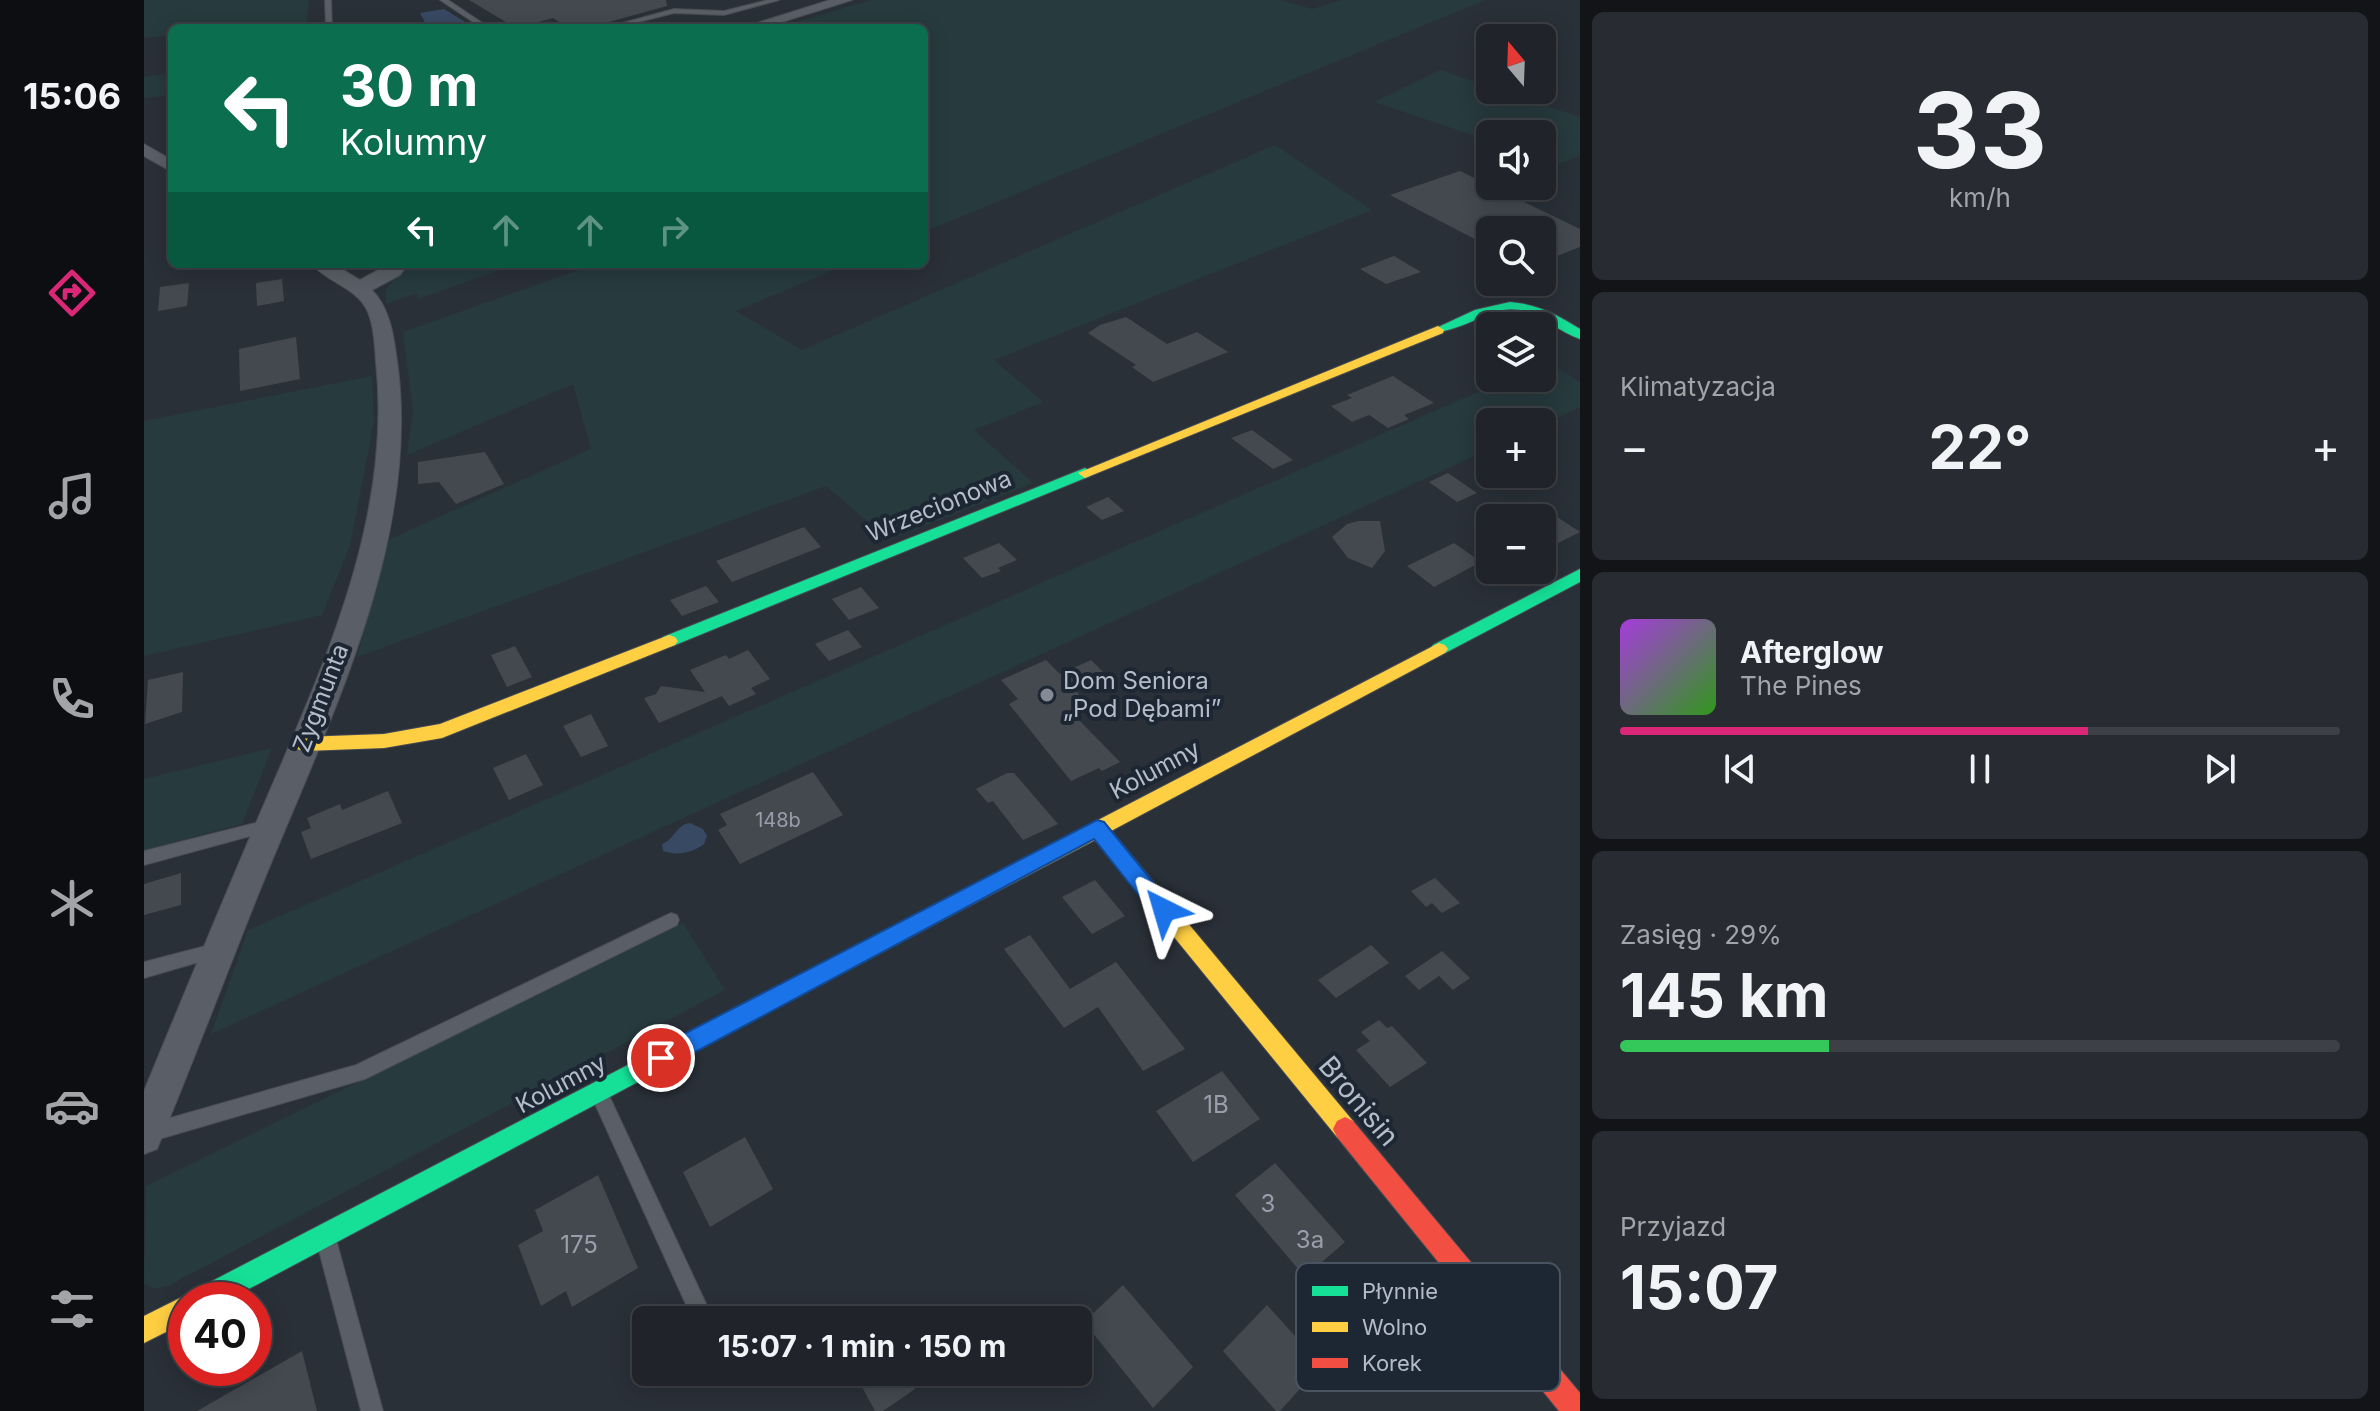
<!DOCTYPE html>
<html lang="pl">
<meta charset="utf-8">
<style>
:root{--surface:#20242a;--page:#282c32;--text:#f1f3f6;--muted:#a2a4a8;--line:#3d4147;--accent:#db2777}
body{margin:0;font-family:Inter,sans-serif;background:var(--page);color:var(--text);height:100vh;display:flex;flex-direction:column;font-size:30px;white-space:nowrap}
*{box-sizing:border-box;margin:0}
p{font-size:26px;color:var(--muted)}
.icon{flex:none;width:44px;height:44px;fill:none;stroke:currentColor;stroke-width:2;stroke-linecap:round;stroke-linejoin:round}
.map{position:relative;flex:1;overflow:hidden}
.drawer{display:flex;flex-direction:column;gap:12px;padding:12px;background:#121417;width:800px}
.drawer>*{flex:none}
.hud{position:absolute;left:24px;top:24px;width:760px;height:244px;border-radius:12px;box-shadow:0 4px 20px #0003,0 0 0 2px var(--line);background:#0b6e4f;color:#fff;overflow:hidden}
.needle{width:52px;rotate:341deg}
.fabs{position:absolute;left:1332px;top:24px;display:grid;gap:16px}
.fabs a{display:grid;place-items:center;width:80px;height:80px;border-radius:12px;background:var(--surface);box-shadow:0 4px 20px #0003,0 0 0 2px var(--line);font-size:40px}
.speed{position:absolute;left:24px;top:1282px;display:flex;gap:16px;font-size:40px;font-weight:700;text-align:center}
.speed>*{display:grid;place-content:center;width:104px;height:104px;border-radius:50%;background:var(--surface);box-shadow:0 4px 20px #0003,0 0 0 2px var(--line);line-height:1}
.speed .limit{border:12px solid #d22;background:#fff;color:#111}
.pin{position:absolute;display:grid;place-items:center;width:68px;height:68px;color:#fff;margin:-34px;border:4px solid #fff;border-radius:50%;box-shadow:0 2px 8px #0007}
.me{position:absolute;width:88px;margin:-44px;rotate:320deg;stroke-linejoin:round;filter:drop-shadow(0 0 6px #0008)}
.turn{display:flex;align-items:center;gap:28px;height:168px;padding:0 40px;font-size:36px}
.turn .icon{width:104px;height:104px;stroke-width:2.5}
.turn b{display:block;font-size:56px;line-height:68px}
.lanes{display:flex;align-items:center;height:76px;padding:0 40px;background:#0003;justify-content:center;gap:40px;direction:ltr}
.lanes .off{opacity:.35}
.big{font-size:60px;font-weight:700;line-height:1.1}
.drawer .tile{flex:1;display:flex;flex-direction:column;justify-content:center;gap:12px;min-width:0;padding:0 28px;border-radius:12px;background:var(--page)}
.drawer .dial{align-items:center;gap:0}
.dial b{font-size:104px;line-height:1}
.song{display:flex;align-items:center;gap:24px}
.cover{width:96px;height:96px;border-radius:12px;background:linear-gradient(135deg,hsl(280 70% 55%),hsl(110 70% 35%))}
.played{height:8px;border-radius:4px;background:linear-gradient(90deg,var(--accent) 65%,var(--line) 65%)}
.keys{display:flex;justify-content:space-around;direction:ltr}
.heat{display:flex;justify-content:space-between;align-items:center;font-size:44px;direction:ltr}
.charge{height:12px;border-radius:6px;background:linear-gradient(90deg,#34c759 29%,var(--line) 0)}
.trip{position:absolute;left:488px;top:1306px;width:460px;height:80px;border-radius:12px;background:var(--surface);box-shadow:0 4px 20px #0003,0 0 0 2px var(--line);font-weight:700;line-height:80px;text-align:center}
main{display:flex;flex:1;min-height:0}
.tab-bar{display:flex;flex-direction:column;width:144px;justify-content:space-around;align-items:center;background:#0d0e11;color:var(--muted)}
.tab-bar .icon{width:56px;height:56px}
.tab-bar .on{color:var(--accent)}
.tab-bar b{font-size:36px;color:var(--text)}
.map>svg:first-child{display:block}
.green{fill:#273a3e}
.water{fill:#384963}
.building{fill:#444950}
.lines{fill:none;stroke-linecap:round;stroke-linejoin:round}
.lane-casing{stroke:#484c53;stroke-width:2}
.street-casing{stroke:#484c53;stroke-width:2}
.fast-casing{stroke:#484c53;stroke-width:2}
.slow-casing{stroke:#484c53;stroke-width:2}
.jam-casing{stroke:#484c53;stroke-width:2}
.lane{fill:#5a5e66;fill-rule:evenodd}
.street{fill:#5a5e66;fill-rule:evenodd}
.fast{fill:#16e098;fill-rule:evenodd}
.slow{fill:#ffcf43;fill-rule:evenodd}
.jam{fill:#f24e42;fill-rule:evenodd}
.route{fill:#1a73e8;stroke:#114b97;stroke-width:2}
.poi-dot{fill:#848b96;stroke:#1d2633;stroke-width:3}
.labels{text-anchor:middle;stroke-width:8;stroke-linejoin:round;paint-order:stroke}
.number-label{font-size:20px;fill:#989fab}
.street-label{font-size:24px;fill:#b4bcc9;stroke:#1d2633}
.poi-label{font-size:24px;fill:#b4bcc9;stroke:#1d2633;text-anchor:start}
.near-number-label{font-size:24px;fill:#989fab}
.near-street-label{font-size:28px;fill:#b4bcc9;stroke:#1d2633}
.key{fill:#1d2633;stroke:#4a5360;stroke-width:2}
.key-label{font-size:22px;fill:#b4bcc9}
</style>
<main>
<nav class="tab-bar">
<b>15:06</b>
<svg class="icon on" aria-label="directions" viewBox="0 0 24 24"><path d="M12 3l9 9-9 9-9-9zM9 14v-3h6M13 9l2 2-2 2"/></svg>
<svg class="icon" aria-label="music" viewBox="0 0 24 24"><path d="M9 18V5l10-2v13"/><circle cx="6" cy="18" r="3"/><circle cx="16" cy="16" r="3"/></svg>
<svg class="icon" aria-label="phone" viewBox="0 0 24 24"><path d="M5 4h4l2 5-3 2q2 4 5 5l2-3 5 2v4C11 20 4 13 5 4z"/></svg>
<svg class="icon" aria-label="climate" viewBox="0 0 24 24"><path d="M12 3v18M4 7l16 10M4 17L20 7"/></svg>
<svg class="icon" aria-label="car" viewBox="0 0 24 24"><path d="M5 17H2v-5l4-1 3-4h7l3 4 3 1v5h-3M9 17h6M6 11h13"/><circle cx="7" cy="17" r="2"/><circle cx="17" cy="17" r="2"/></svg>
<svg class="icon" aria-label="filters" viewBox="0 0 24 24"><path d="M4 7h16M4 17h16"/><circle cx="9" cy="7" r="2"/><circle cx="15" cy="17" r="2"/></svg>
</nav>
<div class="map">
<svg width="1436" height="1411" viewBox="0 0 1436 1411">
<rect width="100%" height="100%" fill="#2a3038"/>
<path class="green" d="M0 0H165L162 28H28V95L0 98V77L26 73 24 36 0 38Z
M727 0H1137L1168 9 1198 0H1341L780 232V28H632Z
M1296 70 1346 87V90H1356L1436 117V156L1415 164 1398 158V134H1346V141L1230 102Z
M1131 145 1228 210 850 360 899 402 830 430 889 483 745 540 682 486 213 657 244 540 447 449 429 384 263 455 269 410 259 332 443 267 441 264H704L592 311 658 350Z
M265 264H372L274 299 273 293 242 304V289Z
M1403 362 1436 382V407L1398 425V422H1346V449L67 1034 104 930 1366 378H1398V364Z
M228 376 230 421 206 546 178 615 0 656V421Z
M128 748 98 824 0 850V779Z
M539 923 581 990 26 1285 11 1289 0 1284 2 1186Z"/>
<path class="water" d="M300 9 331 28H284L276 13Z
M546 823 559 829 563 836 560 844C548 853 533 856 519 851L518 844C531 839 532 825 546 823Z"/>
<path class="building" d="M325 0H522L523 6 443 28H425L409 18 372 28Z
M1316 171 1436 229V247L1398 262V230H1346V247L1246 195Z
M1250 256 1277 272 1242 284 1216 269Z
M138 279 140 301 113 306 112 283Z
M45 283 43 306 14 311 16 287Z
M982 317 1023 344 1053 332 1084 352 1009 382 988 367 992 365 944 333 956 325Z
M152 337 156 379 96 391 95 349Z
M1249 376 1290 403 1260 415 1265 419 1244 428 1225 415 1208 422 1187 406 1208 398 1203 395Z
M1108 430 1130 446 1149 460 1129 469 1087 438Z
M341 452 360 484 312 504 295 482 274 484V462Z
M1304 473 1333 493 1313 502 1285 482Z
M964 497 980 511 958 520 942 507Z
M1410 515 1436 532 1410 545 1398 543V521Z
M1214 521H1236L1241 551 1228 568 1204 558 1188 537 1203 524Z
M660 527 677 547 588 582 572 561Z
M855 543 873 560 854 568 857 571 838 578 819 558Z
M1310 543 1337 562 1290 587 1263 566Z
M562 586 575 602 538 616 526 600Z
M717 587 735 608 705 620 688 599Z
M704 630 718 647 685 661 671 644Z
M371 646 388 677 363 687 347 655Z
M604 650 626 679 607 688 612 694 585 706 578 696 515 723 500 698 512 694 517 686 561 692 546 670 582 655 585 659Z
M902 660 916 674 947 660 963 676 931 690 949 709 932 717 976 762 958 771 955 768 927 781 865 704 874 699 857 680Z
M39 672 38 712 1 724 4 680Z
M447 714 464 746 437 757 419 726Z
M382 754 399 785 365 800 349 768Z
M669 772 699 815 596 864 574 830 583 825 576 814Z
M863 773H870L914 824 879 840 849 801 844 803 832 789Z
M244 791 258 823 167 859 157 832 167 828 163 818 196 804 198 810Z
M37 873V905L0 915V884Z
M1291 878 1316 903 1298 913 1288 903 1282 907 1267 891Z
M951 880 981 916 948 934 918 897Z
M886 935 926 989 972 962 1041 1049 999 1071 954 1007 920 1028 860 949Z
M1227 945 1245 963 1192 998 1174 980Z
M1298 951 1326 978 1309 990 1295 976 1275 990 1261 976Z
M1235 1020 1243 1028 1248 1026 1283 1063 1246 1087 1212 1050 1226 1041 1217 1032Z
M1078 1071 1116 1119 1049 1162 1012 1111Z
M601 1137 629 1189 566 1227 539 1172Z
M1131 1163 1201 1242 1161 1277 1091 1195Z
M454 1175 494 1268 428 1307 422 1291 397 1306 374 1245 399 1231 391 1210Z
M979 1285 1049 1367 1009 1408 940 1322Z
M1123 1305 1151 1336 1177 1308 1218 1351 1204 1366 1190 1351 1136 1411H1132L1079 1351Z
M158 1351 173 1411H53Z
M710 1372H761L771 1389 739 1411H731Z"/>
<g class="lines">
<defs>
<path id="lane" d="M181 0H187L188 28H182Z
M296 0H304L346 28H338Z
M624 0H635L580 15 530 13 471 28H460L530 9 580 11Z
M127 819 132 821 135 825 132 829 0 865V851Z
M527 913 533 915 535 920 533 925 221 1079 5 1142 0 1140V1126L5 1124 212 1065Z
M73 943 79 945 81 950 79 955 0 978V962Z
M456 1086 462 1089 565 1310 567 1320H549L447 1095 450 1089Z
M183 1233 190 1236 193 1243 239 1411H217L173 1243 176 1236Z"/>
<path id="street" d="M686 0H708L619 28H597Z
M0 144 28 160V172L0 156Z
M168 264H190L216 280 245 264H264L256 275 228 290C248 311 250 340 254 368 276 547 179 733 114 895 80 980 48 1065 13 1149L0 1154V1091C38 999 76 907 115 816 176 673 249 522 232 363 231 346 230 325 223 310 212 287 182 282 168 264Z"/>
<path id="fast" d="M1366 302C1393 304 1414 315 1436 329V339C1409 330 1390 305 1359 310 1342 313 1299 338 1288 330L1331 310Z
M941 468 948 473 946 476 531 645 525 647 516 641 519 637Z
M1436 569V582L1301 653H1289L1286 649 1289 645Z
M782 910 789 913 792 919 789 925 84 1300H45L49 1291Z"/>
<path id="slow" d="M1294 326 1300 330 1299 333 946 476 941 478 934 473Z
M525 635 531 637 534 641 531 645 298 738 240 748 160 751 153 749 151 744 153 739 160 737 240 734 296 724Z
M1295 643 1301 645 1304 649 1301 653 967 831 1209 1121 1213 1129 1209 1137 1201 1141 1193 1137 951 840 789 925 782 928 775 925 772 919 775 913Z
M42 1295 52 1300H42V1322L0 1343V1316Z"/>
<path id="jam" d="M1201 1117 1209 1121 1436 1393V1411H1415L1193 1137 1189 1129 1193 1121Z"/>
</defs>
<use href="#lane" class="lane-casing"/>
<use href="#street" class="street-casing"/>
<use href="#fast" class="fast-casing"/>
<use href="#slow" class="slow-casing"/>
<use href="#jam" class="jam-casing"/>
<use href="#lane" class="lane"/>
<use href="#street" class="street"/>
<use href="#fast" class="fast"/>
<use href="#slow" class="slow"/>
<use href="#jam" class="jam"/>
</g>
<path class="route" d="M953 820 960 822 1027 904 1030 910 1027 917 1020 920 1012 917 950 839 525 1066 517 1069 509 1066 506 1058 509 1050Z"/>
<circle class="poi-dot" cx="903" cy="695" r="8"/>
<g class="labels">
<g class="number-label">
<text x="634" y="827">148b</text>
</g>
<g class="street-label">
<text transform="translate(795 506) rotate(-22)" y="8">Wrzecionowa</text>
<text transform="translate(177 698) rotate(-69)" y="8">Zygmunta</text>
<text transform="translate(1011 770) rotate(-28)" y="8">Kolumny</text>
<text transform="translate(417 1084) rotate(-28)" y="8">Kolumny</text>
</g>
<g class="poi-label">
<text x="919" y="689">Dom Seniora<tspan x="919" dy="28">„Pod Dębami”</tspan></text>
</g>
<g class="near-number-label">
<text x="1072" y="1113">1B</text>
<text x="1124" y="1212">3</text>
<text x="1166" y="1248">3a</text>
<text x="435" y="1253">175</text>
</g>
<g class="near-street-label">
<text transform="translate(1215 1101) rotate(50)" y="10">Bronisin</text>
</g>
</g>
<rect x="1152" y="1263" width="264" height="128" rx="12" class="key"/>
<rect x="1168" y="1286" width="36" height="10" fill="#16e098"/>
<rect x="1168" y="1322" width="36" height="10" fill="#ffcf43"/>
<rect x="1168" y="1358" width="36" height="10" fill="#f24e42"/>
<g class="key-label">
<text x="1218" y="1299">Płynnie</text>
<text x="1218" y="1335">Wolno</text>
<text x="1218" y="1371">Korek</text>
</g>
</svg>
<div class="fabs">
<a><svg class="needle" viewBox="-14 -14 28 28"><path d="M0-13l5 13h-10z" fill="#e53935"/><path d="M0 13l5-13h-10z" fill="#a2a4a8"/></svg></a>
<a><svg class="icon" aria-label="sound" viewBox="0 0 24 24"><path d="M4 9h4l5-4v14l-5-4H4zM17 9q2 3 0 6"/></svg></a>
<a><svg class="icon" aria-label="search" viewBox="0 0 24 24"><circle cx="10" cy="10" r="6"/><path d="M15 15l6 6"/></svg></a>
<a><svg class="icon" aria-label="layers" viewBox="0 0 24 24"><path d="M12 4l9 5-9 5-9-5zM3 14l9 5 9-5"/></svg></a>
<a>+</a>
<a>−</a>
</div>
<div class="speed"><div class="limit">40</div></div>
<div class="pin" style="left:517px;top:1058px;background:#d93025"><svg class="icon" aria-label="arrive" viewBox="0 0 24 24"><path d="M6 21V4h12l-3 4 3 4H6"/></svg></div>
<svg class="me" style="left:1020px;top:910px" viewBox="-20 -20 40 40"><path d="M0-17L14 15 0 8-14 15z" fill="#1a73e8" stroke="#fff" stroke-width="4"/></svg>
<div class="trip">15:07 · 1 min · 150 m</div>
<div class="hud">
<div class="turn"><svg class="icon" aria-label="left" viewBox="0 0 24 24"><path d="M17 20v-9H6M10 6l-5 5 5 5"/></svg><div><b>30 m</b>Kolumny</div></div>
<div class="lanes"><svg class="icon" aria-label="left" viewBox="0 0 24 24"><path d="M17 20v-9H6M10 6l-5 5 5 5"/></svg><svg class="icon off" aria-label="ahead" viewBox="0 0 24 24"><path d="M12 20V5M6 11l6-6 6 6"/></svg><svg class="icon off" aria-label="ahead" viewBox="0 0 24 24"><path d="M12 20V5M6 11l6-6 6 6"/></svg><svg class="icon off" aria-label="right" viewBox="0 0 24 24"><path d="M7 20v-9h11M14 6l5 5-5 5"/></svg></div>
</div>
</div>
<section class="drawer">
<div class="tile dial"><b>33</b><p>km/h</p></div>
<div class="tile"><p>Klimatyzacja</p>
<div class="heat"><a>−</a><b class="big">22°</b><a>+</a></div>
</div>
<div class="tile">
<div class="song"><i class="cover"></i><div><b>Afterglow</b><p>The Pines</p></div></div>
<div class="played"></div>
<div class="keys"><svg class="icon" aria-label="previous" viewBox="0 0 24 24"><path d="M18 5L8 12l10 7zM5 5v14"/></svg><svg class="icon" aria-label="pause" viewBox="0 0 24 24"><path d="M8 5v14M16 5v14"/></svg><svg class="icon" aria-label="next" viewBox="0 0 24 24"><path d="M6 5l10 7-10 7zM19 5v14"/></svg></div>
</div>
<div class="tile"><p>Zasięg · 29%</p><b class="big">145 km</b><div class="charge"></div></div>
<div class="tile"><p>Przyjazd</p><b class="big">15:07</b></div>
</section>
</main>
